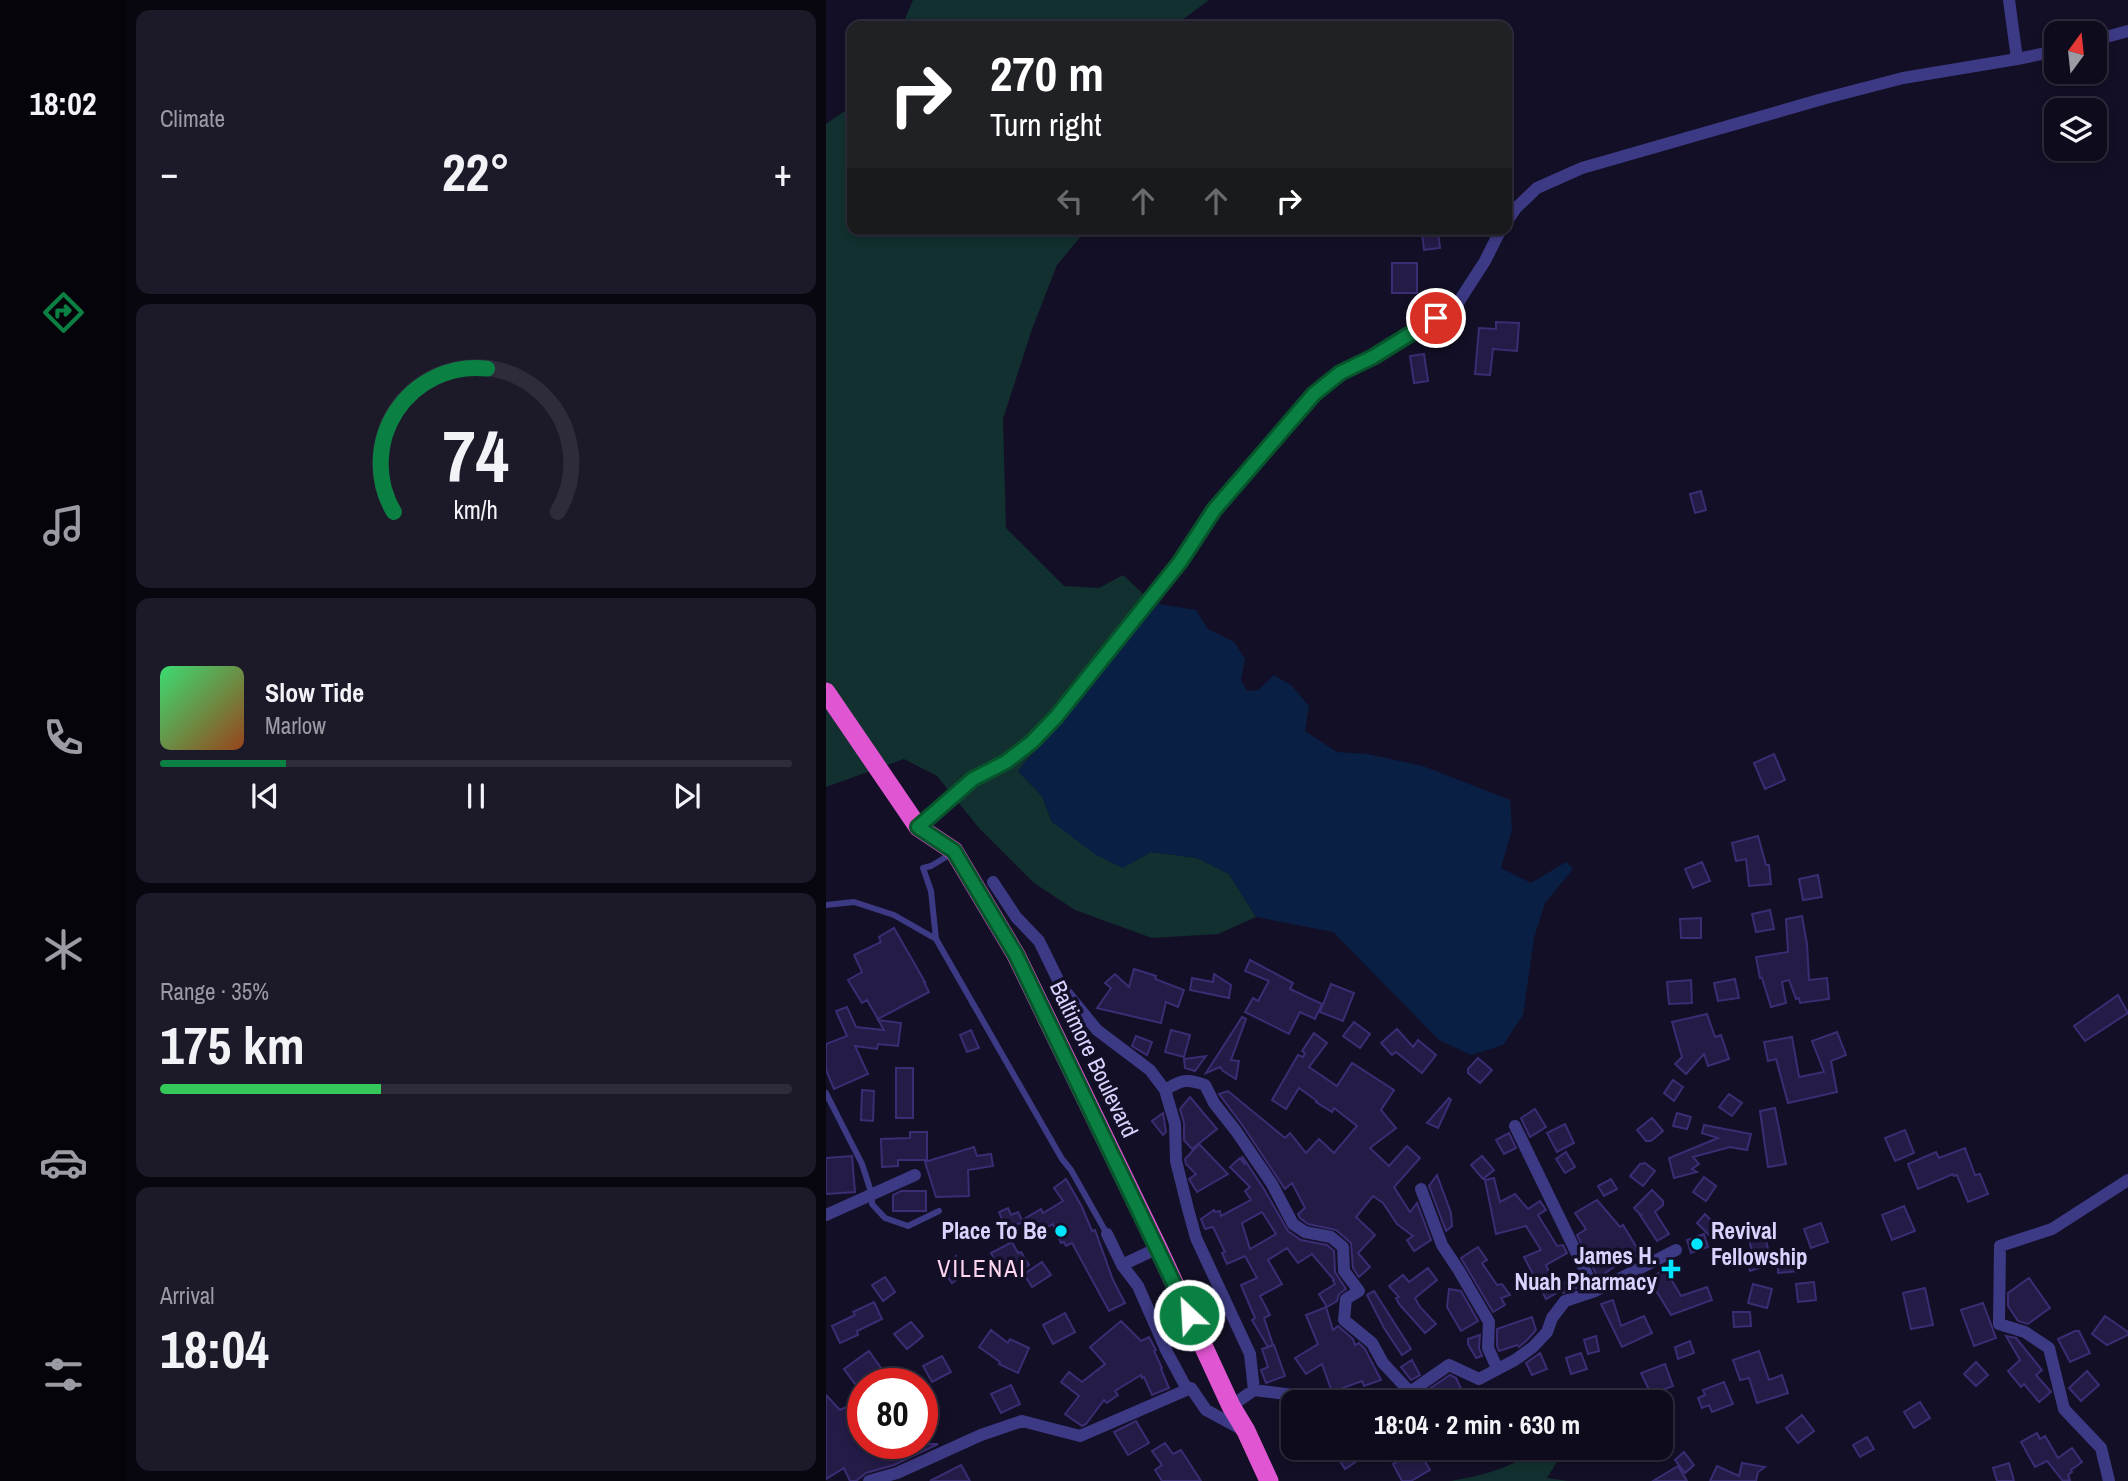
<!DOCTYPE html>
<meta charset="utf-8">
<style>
:root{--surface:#0e0b1c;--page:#1c1929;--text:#f1f3f6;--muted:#9b9ba3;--line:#2e2b3b;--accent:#0b8043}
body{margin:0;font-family:"Archivo Narrow",sans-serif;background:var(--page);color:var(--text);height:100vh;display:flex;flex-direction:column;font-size:26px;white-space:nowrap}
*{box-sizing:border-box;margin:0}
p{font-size:23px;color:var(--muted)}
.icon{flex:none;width:38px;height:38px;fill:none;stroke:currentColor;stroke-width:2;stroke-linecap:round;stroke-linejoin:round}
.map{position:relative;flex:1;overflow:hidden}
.details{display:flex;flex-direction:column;gap:10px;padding:10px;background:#08060f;width:700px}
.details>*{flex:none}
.hud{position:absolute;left:21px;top:21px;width:665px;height:214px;border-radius:14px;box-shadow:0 4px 10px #0003,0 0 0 2px var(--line);background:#202124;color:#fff;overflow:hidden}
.needle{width:46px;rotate:15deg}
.tools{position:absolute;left:1218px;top:21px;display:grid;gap:14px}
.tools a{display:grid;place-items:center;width:63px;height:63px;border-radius:14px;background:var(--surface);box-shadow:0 4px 10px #0003,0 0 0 2px var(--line);font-size:35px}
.speed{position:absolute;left:21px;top:1368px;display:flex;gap:14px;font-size:35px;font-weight:700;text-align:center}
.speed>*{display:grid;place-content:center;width:91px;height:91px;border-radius:50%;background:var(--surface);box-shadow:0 4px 10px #0003,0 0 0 2px var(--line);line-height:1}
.speed .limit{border:10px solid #d22;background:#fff;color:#111}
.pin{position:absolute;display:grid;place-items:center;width:60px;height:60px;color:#fff;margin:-30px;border:4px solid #fff;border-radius:50%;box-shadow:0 2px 7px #0007}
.me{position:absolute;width:77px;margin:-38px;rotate:335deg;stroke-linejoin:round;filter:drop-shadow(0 0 5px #0008)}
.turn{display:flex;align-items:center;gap:24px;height:147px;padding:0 28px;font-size:32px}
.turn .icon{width:91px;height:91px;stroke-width:2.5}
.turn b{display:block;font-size:49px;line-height:60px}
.lanes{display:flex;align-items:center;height:66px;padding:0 28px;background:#0003;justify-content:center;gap:35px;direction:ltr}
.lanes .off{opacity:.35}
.big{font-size:52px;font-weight:700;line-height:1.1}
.details .tile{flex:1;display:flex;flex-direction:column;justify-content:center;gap:10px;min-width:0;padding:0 24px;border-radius:14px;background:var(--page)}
.details .dial{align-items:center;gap:0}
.dial svg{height:182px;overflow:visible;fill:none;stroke:var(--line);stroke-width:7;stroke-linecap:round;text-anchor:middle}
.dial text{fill:var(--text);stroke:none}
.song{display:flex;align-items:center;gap:21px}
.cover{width:84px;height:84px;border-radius:10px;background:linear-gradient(135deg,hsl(140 70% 55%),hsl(20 70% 35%))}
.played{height:7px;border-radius:4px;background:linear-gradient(90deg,var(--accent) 20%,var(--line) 20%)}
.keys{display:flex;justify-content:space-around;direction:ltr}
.heat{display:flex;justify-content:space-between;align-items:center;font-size:38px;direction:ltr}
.charge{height:10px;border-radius:5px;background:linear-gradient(90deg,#34c759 35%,var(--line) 0)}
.trip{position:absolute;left:455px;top:1390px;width:392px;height:70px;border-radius:14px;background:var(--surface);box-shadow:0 4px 10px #0003,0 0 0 2px var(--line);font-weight:700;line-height:70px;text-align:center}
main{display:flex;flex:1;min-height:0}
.tabs{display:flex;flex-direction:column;width:126px;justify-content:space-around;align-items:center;background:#06040b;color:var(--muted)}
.tabs .icon{width:49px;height:49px}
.tabs .on{color:var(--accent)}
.tabs b{font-size:32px;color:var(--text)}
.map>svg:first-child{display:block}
.green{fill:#12302f}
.water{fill:#0a1f44}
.building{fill:#241b47;stroke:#3b2d73;stroke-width:2;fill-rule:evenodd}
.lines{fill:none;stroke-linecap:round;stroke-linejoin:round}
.service{stroke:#3d3a85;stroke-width:6}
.minor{stroke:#3d3a85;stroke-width:12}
.trunk{stroke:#e055d1;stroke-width:19}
.route-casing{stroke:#07532c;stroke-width:18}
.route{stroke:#0b8043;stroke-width:12}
.poi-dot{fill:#00e5ff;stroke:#130f26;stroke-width:2.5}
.labels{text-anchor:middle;stroke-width:7;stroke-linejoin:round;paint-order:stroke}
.street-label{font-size:23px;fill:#d9d4ff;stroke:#130f26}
.poi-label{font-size:23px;font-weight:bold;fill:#d9d4ff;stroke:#130f26;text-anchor:end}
.neighbourhood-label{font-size:24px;letter-spacing:2px;fill:#ffd6f0;stroke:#130f26}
</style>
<main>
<nav class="tabs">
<b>18:02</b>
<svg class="icon on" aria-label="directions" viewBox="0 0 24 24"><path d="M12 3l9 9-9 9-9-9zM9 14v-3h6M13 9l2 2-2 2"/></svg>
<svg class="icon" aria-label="music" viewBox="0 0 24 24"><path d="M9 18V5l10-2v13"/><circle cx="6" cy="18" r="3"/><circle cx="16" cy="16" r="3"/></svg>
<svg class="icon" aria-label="phone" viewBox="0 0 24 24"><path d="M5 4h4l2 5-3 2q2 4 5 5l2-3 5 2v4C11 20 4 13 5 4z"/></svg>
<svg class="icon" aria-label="climate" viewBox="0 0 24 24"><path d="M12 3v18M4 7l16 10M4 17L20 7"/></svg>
<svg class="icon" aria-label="car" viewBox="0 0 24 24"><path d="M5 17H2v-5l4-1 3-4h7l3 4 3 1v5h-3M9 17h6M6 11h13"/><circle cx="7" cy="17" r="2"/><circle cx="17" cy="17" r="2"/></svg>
<svg class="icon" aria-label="filters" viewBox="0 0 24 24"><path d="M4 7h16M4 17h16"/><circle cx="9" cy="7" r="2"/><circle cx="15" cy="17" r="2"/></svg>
</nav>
<section class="details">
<div class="tile"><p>Climate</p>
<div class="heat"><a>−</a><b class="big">22°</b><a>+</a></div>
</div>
<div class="tile dial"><svg viewBox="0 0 100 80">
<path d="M14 69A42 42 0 1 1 86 69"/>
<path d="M14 69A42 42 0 0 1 55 6" stroke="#0b8043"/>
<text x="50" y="56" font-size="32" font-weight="700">74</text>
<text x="50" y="72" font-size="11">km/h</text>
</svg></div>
<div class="tile">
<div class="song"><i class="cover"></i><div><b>Slow Tide</b><p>Marlow</p></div></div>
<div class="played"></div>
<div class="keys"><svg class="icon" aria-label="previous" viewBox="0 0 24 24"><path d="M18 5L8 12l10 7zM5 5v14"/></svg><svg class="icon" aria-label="pause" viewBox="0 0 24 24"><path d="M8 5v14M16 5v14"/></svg><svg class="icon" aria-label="next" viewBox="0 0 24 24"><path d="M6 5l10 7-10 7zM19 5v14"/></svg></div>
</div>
<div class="tile"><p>Range · 35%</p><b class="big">175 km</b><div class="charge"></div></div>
<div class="tile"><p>Arrival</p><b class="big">18:04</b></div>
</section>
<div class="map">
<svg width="1302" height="1481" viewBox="0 0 1302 1481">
<rect width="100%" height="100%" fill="#130f26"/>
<path class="green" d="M87 0H383L348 26H76Z
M26 104V229H261L231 265 206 329 177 419 180 528 238 586 273 588 297 575 327 603 303 629 252 698 192 771 216 796 226 822 297 867 325 852 371 858 403 874 430 917 392 934 326 938 249 910 208 883 153 828 111 776 78 759 0 787V124L23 108Z
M718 1447H740L721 1478 742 1481H624C662 1475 684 1467 718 1447Z"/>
<path class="water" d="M327 603 370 610 382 629 408 642 419 659 415 680 421 691 432 690 448 675 465 685 483 706 479 731 511 752 541 754 597 766 684 800 686 829 675 868 705 883 740 862 747 869 719 903 708 938 697 1015 677 1045 645 1055 613 1040 507 932 430 917 403 874 371 858 325 852 297 868 270 855 226 822 216 796 192 771 252 698 303 629Z"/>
<path class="building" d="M612 231 614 248 598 250 596 233Z
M566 263H591V293H566Z
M670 322 693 323 691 351 667 349 664 375 649 374 653 328 670 329Z
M598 354 602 381 588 383 584 356Z
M875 491 880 510 869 513 864 494Z
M948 754 959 780 939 789 928 763Z
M932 836 940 865H943L945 884 923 886 920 859 910 861 906 843Z
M876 862 884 881 867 888 859 869Z
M992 875 996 897 977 900 973 879Z
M944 910 948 929 930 932 926 914Z
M976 916 981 944 983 980 1001 978 1003 999 974 1003 973 998 970 999 963 980 956 982 960 1003 945 1007 936 978H934L930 957 962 952 960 919Z
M875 918V938H855L854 919Z
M68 928 99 982H98L103 992 52 1019 41 1000 36 1003 22 980 36 972 28 955 55 942 53 937Z
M424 960 467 983 464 989 496 1004 489 1019 474 1012 463 1034 419 1012 427 998 432 1001 443 981 419 971Z
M308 969 330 976 329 979 358 990 352 1007 340 1002 335 1023 271 1008 285 988 279 983 289 974 303 987Z
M388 974 405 985 403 998 364 990 366 978 387 982Z
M909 979 913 998 892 1001 888 983Z
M865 980 866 1003 843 1004 841 982Z
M505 984 528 993 517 1021 494 1012Z
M1292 995 1302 1013 1259 1041 1248 1026Z
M21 1007 30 1027 58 1030 52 1020 75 1023 72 1046 52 1044 51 1049 29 1046 42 1074 8 1089 0 1070V1044L21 1036 10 1011Z
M881 1014 889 1037 895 1035 903 1059 882 1066 878 1054 860 1074 849 1064 856 1057 846 1022Z
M416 1017 420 1019 405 1060 413 1061 410 1079 397 1071 394 1067 380 1073Z
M528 1022 544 1034 534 1048 517 1036Z
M571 1029 587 1047 592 1040 610 1055 596 1073 570 1052 566 1055 555 1043Z
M145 1030 153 1048 141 1052 134 1035Z
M345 1030 364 1035 358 1057 339 1052Z
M1011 1032 1020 1055 1005 1061 1011 1092 962 1103 950 1059 942 1061 938 1042 966 1037 973 1077 998 1072 986 1041Z
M488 1033 501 1043 483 1067 511 1086 526 1063 568 1090 555 1110 570 1128 544 1148 563 1166 581 1146 594 1158 568 1187 584 1212 591 1203 605 1240 588 1251 581 1240 587 1236 571 1224 557 1203 547 1196 530 1217 549 1235 532 1253 544 1267 533 1277 527 1268 525 1243 510 1230 482 1224 474 1218 472 1214 479 1208 466 1183 459 1189 417 1126 393 1094 402 1091 459 1138 464 1133 480 1153 493 1139 508 1153 531 1126 508 1108 506 1112 490 1102 491 1101 473 1088 460 1109 446 1100 472 1055 477 1057 479 1053 476 1051Z
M310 1036 326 1042 321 1055 306 1046Z
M380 1056 369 1071 359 1068 358 1059Z
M652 1058 666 1070 654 1083 642 1073V1069Z
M70 1068H87V1118H70Z
M847 1080 857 1087 848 1101 838 1093Z
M36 1090 48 1091 47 1121 35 1120Z
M903 1094 916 1103 906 1116 893 1107Z
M364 1097 391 1129 366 1149 358 1140V1123L354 1109Z
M623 1098 625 1100 612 1128 601 1123Z
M949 1108 960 1164 942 1167 934 1111Z
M709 1109 720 1127 704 1137 695 1118Z
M337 1113 340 1132 337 1135 326 1121Z
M851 1113 865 1117 861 1129 847 1126Z
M826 1118 837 1131 825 1141H820L811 1130Z
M739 1124 748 1143 731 1152 721 1133Z
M878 1125 925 1134 921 1150 904 1147 867 1157 873 1164 866 1169 871 1172 848 1178 843 1158 892 1138 876 1133Z
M1079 1130 1088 1153 1069 1161 1059 1138Z
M84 1132H101V1160H72V1166L56 1167 55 1139 84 1138Z
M683 1133 690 1148 678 1154 670 1140Z
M373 1144 402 1174 371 1192 363 1179 370 1174 360 1164 359 1159Z
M148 1147 151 1156 165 1154 167 1166 142 1170 143 1196 110 1197 99 1162Z
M1139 1148 1149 1175 1154 1174 1162 1194 1142 1202 1131 1175 1128 1176 1127 1174 1092 1189 1082 1164 1110 1152 1113 1158Z
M740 1152 749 1167 739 1173 730 1159Z
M26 1156 29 1192 0 1194V1158Z
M416 1156 438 1189 462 1231 475 1240 501 1245 508 1251 509 1272 520 1289 513 1294 511 1301 501 1307 493 1294 509 1284 507 1281 508 1280 486 1254 472 1263 461 1248 442 1260 456 1284 434 1296 444 1315 438 1318 447 1345 442 1347 448 1345 459 1376 440 1383 435 1370 442 1367 436 1349 442 1347 426 1320 429 1318 415 1285 431 1278 419 1256 401 1264 396 1253 399 1252 387 1227 379 1229 375 1219 388 1210 389 1212 394 1211 395 1216 425 1200 419 1191 424 1187 404 1167 414 1158 419 1165ZM436 1212 450 1234 424 1249 416 1223Z
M656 1156 668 1170 657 1179 645 1165Z
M819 1163 829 1171 817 1186 804 1176 814 1164Z
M611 1175 625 1213 626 1226 620 1231 603 1186Z
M878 1177 890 1186 880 1201 867 1192Z
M668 1178 674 1202 689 1194 702 1209 714 1201 720 1210 712 1215 731 1246 737 1245 741 1253 720 1265 732 1292 720 1299 698 1257 715 1250 700 1226 670 1234 659 1180Z
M240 1179 256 1207 266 1231 269 1230 287 1280 299 1303 283 1311 246 1243 240 1246 238 1242 235 1243 227 1224 208 1235 198 1219 215 1209 217 1213 237 1201 228 1188Z
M785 1179 791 1189 778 1196 772 1186Z
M826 1190 837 1201V1205L829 1212 843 1234 831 1241 814 1215H815L808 1208Z
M75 1191H100V1211H67V1195Z
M771 1200 794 1227 797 1225 814 1253 799 1263 798 1260 772 1278 751 1235 760 1229 749 1213Z
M1078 1206 1089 1231 1066 1240 1056 1215Z
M182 1208 185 1215 192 1212 197 1222 180 1229 173 1212Z
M879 1214 891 1227 883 1235 871 1223Z
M995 1223 1002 1242 985 1248 978 1229Z
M936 1227 943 1252 975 1250 976 1255 971 1257 972 1271 952 1273V1262L924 1271 920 1258 927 1256 921 1231Z
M878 1234 882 1247 865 1253 861 1240Z
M186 1242 192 1253 195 1252 203 1265 179 1279 165 1253Z
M652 1247 661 1260 656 1263 671 1285 676 1284 684 1295 675 1298 679 1305 667 1312 635 1258Z
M130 1256 141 1272 126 1283 114 1267Z
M216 1262 225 1275 206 1287 198 1274Z
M602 1268 611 1280 589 1298 594 1307 610 1324 599 1333 573 1304 570 1298 573 1297 563 1286 577 1275 583 1282Z
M839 1269 855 1296 881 1287 886 1300 845 1315 823 1279Z
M752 1275 756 1286 737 1293 734 1285Z
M59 1277 69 1292 57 1301 46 1285Z
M1203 1278 1224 1308 1202 1324 1192 1321 1182 1306V1293Z
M988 1282 990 1300 972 1302 970 1284Z
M927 1284 946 1289 941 1308 922 1303Z
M1099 1288 1107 1325 1085 1329 1077 1293Z
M623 1289 635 1291 652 1321 635 1331 621 1307Z
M548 1291 585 1349 576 1355 558 1328 541 1295Z
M787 1300 795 1326 818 1316 826 1333 796 1347 775 1304Z
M48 1302 56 1319 31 1331 32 1335 14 1343 6 1326 29 1315 27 1312Z
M1157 1303 1170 1338 1148 1346 1135 1310Z
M500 1307 507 1330 512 1326 527 1339 529 1345 533 1343 539 1349 555 1380 538 1386 536 1381 506 1392 496 1364 480 1374 469 1358 492 1344 480 1315Z
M907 1312H924L925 1326 908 1327Z
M239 1313 249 1332 227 1344 217 1325Z
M1279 1316 1302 1332V1335L1281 1345 1266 1334Z
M706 1317 710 1330 701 1340 693 1347 691 1345 673 1351 671 1346V1329Z
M295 1321 315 1341 323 1337 330 1350 328 1351 336 1368 335 1369 343 1388 326 1395 318 1377 316 1378 315 1375 289 1391 292 1395 281 1403 278 1400 260 1424 256 1426 239 1414 253 1396 235 1382 243 1372 256 1382 279 1364 264 1347Z
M85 1322 97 1336 81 1349 68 1334Z
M165 1330 182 1343 184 1339 203 1348 192 1373 173 1364 174 1362 153 1347Z
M1249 1331H1253L1264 1353 1244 1362 1232 1339Z
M654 1335 653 1348 656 1356 650 1358 642 1344V1339Z
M770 1336 773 1351 762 1354 758 1340Z
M1180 1336 1190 1338 1216 1370 1210 1375 1225 1392 1213 1402 1198 1384 1195 1387 1182 1371 1194 1360Z
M864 1341 868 1353 852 1359 849 1347Z
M43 1351 62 1378 54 1384H29L18 1369Z
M933 1351 943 1380 956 1375 962 1393 931 1403 923 1378 914 1380 907 1360Z
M714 1353 721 1369 706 1375 700 1363Z
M755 1353 761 1369 745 1374 740 1358Z
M116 1356 125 1372 106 1382 97 1366Z
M586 1360 594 1375 585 1380 575 1367Z
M1150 1362 1162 1375 1150 1386 1138 1374Z
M839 1364 847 1386 825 1394 815 1373Z
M1261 1371 1273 1385 1255 1401 1243 1388Z
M624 1375 630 1378 639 1397 629 1402H584Z
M898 1382 907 1404 886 1412 883 1405 876 1408 872 1398 879 1395 877 1390Z
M185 1385 194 1404 175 1413 165 1394Z
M0 1395 14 1410 37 1399V1444H112L68 1465 40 1473 30 1481H24L18 1468 0 1479Z
M1094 1402 1104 1418 1088 1428 1078 1412Z
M976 1415 988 1431 972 1443 960 1428Z
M310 1421 323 1443 302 1455 288 1432Z
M1211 1433 1214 1439 1219 1436 1232 1458 1246 1448 1256 1462 1245 1470 1246 1472 1242 1475 1244 1480 1237 1481 1221 1461 1209 1467 1195 1442Z
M1041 1437 1048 1449 1034 1457 1027 1445Z
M339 1443 347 1454 355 1450 375 1481H336L329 1470 336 1465 326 1451Z
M505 1447H535L540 1455 519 1469Z
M592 1450 604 1470 585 1481H576L567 1464Z
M858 1452 868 1465 859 1473 849 1460Z
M916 1463 939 1467 932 1472 930 1481H884L891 1466 913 1476Z
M1183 1463 1188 1481H1171L1167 1468Z
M135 1465 144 1481H104Z
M852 1466 861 1481H827Z"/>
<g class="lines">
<path class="service" d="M125 854 105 866 97 868 105 891 110 939 236 1159 245 1170 281 1234
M0 905 28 902 68 915 110 939
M0 1093 36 1164 46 1195V1204L59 1218 82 1226 113 1211"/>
<path class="minor" d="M1183 0 1191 59
M1269 40 1302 31
M681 221 690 208 711 188 756 168 1000 98 1077 78 1191 59 1230 51
M92 827 147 779 180 762 206 742 266 673 354 562 388 510 414 479 450 440 488 394 514 373 546 357 630 306 659 261 675 229
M167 882 190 917 213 941 235 986 271 1030 324 1070 339 1090 349 1124 350 1161 362 1209 370 1238 424 1354 428 1390
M339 1090C355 1080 361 1078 379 1085L388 1103 410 1131 446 1184 467 1224 479 1232 505 1237 517 1247 518 1271 533 1291 520 1299 518 1320 546 1343 557 1363 584 1392
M689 1126 769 1291
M595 1189 616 1245 632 1269 663 1322 662 1348 671 1368
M0 1215 89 1175
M281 1234 296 1265
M332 1248 296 1265 312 1286 341 1352 361 1389 365 1388 380 1410 417 1430
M566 1402 584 1392 623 1365 653 1379 689 1360 707 1347 721 1332 726 1318 739 1301 769 1291 850 1250
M405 1406 428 1390 467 1395 488 1402
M43 1481 71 1473 155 1435 196 1421 254 1436 365 1388
M1283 1481 1275 1448 1238 1409 1223 1348 1199 1332 1173 1324 1174 1246 1226 1229 1302 1180"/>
<path class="trunk" d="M0 692 92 827 128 851 190 955 332 1248 405 1406 420 1431 443 1481"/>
</g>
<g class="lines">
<defs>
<path id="route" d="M363 1315 190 955 128 851 92 827 147 779 180 762 206 742 230 717 354 562 388 510 488 394 514 373 547 357 610 318"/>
</defs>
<use href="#route" class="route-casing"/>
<use href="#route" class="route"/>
</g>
<g class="poi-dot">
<circle cx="235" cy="1231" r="7"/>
<circle cx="871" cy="1244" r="7"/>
<path d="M841.5 1258.5h7v7h7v7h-7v7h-7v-7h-7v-7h7z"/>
</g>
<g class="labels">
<g class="street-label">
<text transform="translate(268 1059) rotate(64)" y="8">Baltimore Boulevard</text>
</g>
<g class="poi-label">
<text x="221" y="1239">Place To Be</text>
<text x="885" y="1239" text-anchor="start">Revival<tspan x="885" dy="26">Fellowship</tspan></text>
<text x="831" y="1264">James H.<tspan x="831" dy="26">Nuah Pharmacy</tspan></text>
</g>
<g class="neighbourhood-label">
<text x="156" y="1277">VILENAI</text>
</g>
</g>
</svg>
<div class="tools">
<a><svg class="needle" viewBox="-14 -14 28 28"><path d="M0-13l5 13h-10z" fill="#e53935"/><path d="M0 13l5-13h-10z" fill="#9b9ba3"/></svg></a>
<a><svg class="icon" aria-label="layers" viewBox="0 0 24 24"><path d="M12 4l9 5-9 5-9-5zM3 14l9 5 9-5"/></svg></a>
</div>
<div class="speed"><div class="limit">80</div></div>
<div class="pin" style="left:610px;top:318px;background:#d93025"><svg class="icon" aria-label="arrive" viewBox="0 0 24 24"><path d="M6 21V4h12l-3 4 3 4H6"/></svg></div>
<svg class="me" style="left:363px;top:1315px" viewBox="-20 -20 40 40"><circle r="17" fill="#0b8043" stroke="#fff" stroke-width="3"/><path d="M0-11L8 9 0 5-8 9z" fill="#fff"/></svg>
<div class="trip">18:04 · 2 min · 630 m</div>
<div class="hud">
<div class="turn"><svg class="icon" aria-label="right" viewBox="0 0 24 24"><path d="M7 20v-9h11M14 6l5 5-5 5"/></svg><div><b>270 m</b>Turn right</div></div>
<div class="lanes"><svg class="icon off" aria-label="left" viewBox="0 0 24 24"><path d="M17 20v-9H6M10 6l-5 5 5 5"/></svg><svg class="icon off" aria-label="ahead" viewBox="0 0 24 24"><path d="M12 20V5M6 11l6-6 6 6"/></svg><svg class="icon off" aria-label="ahead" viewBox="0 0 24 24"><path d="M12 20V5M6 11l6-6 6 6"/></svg><svg class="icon" aria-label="right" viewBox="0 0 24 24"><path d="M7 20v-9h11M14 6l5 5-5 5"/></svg></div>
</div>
</div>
</main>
